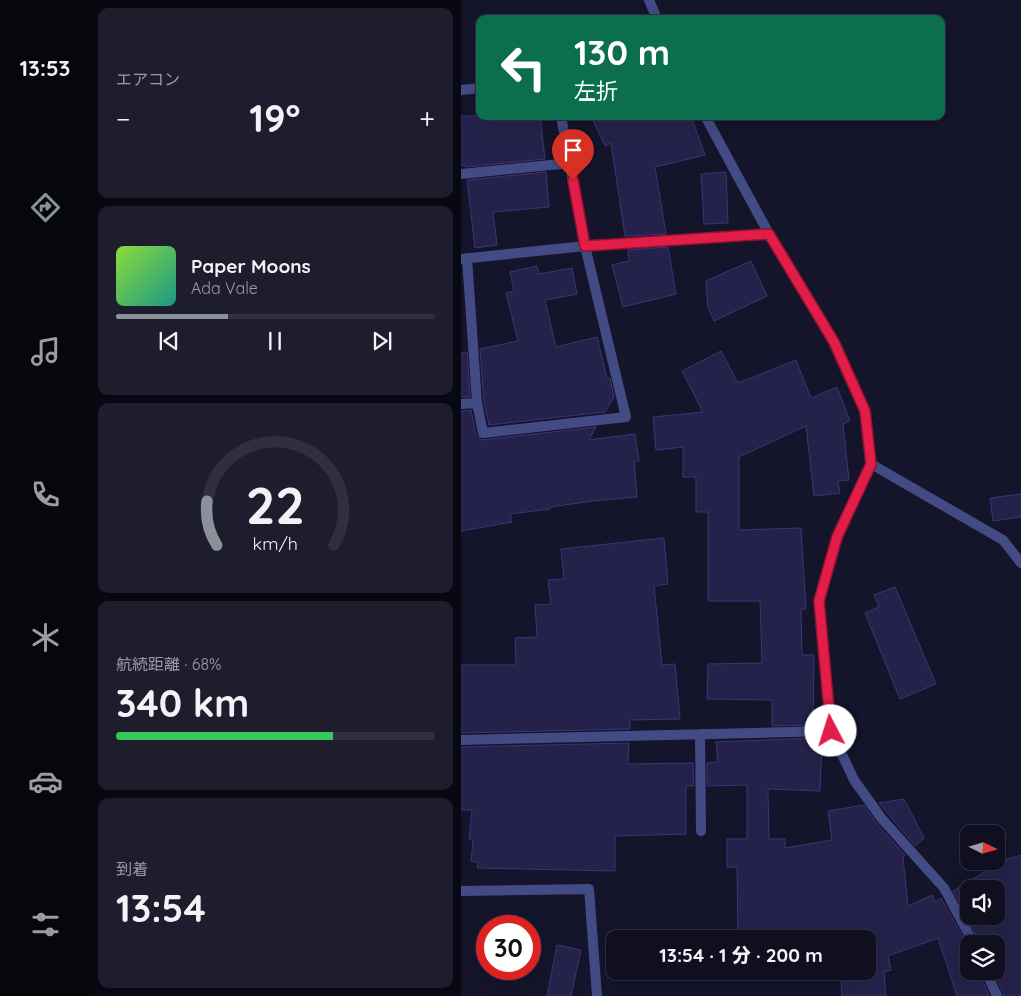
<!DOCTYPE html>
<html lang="ja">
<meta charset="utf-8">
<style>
:root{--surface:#0f0f20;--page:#1d1d2d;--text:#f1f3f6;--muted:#9b9ca5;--line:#2f2f3e;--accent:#8c9099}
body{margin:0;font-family:Quicksand,"Noto Sans JP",sans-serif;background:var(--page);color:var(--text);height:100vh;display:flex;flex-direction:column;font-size:19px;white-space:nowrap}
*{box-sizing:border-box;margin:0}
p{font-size:16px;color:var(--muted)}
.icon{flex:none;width:28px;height:28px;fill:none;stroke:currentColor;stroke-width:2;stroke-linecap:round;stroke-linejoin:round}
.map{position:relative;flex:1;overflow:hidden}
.drawer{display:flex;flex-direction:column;gap:8px;padding:8px;background:#080812;width:371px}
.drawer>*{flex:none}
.top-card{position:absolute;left:15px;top:15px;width:469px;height:105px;border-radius:10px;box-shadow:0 5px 20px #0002,0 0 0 1px var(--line);background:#0b6e4f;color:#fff;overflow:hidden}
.needle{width:32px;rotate:95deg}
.tools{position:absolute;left:499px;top:825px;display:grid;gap:10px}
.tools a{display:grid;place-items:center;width:45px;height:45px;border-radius:10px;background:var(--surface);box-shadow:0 5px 20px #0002,0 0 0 1px var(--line);font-size:25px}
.speed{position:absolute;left:15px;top:915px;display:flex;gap:10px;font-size:25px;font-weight:700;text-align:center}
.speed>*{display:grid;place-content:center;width:65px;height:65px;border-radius:50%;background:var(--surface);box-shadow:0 5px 20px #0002,0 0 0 1px var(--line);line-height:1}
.speed .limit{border:8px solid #d22;background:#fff;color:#111}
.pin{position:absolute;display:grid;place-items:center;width:42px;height:42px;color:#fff;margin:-51px -21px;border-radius:50% 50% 50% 0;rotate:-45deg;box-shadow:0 0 5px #0007}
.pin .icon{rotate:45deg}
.me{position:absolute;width:55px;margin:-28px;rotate:355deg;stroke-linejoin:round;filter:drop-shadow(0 0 4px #0008)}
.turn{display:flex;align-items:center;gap:18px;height:105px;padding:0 15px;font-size:22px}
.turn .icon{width:65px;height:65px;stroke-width:2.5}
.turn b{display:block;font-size:35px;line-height:42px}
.big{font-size:38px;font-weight:800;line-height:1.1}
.drawer .card{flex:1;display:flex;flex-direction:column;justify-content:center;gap:8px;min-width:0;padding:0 18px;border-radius:10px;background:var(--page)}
.drawer .dial{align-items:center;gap:0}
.dial svg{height:130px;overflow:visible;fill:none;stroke:var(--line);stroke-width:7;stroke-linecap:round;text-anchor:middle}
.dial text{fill:var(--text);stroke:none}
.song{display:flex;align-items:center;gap:15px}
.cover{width:60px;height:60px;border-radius:8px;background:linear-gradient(135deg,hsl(90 70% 55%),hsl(170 70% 35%))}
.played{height:5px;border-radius:2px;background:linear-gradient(90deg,var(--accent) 35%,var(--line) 35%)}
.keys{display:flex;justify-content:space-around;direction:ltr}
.heat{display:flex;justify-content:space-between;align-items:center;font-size:28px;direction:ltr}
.charge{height:8px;border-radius:4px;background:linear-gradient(90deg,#34c759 68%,var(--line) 0)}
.trip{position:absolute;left:145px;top:930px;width:270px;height:50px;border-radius:10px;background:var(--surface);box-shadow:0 5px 20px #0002,0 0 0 1px var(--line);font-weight:800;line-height:50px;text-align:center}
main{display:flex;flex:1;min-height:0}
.dock{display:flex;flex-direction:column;width:90px;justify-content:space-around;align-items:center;background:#06060d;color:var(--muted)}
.dock .icon{width:35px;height:35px}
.dock .active{color:var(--accent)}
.dock b{font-size:22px;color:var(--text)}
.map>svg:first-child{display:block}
.building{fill:#24224a;stroke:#393674;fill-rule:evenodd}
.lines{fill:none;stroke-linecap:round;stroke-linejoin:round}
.minor{stroke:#434b85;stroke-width:10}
.route-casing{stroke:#92132f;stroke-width:12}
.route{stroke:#e11d48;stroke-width:9}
</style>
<main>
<nav class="dock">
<b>13:53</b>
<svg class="icon active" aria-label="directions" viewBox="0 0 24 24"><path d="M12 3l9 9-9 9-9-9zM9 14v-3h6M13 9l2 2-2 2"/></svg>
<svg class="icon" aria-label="music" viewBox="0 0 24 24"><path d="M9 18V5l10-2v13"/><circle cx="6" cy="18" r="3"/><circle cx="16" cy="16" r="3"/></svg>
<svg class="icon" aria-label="phone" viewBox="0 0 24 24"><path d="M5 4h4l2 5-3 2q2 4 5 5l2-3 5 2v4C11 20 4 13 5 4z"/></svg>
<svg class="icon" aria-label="climate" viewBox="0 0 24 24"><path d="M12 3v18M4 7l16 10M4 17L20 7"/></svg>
<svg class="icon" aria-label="car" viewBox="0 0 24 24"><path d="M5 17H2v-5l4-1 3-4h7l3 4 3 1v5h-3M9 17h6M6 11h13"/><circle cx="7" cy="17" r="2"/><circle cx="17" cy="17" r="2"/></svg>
<svg class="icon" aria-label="filters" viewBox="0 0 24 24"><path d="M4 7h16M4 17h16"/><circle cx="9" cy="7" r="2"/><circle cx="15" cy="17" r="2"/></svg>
</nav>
<section class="drawer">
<div class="card"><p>エアコン</p>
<div class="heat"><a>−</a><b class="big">19°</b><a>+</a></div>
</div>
<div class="card">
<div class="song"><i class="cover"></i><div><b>Paper Moons</b><p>Ada Vale</p></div></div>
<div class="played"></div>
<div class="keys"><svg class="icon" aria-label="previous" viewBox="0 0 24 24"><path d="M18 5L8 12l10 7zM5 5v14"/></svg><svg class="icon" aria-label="pause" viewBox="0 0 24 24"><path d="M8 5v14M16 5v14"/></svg><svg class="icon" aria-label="next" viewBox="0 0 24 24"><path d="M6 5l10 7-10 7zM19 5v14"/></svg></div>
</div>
<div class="card dial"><svg viewBox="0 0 100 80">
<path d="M14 69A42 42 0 1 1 86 69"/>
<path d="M14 69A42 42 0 0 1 8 42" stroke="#8c9099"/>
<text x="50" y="56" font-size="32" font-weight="700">22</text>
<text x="50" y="72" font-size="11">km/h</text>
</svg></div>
<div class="card"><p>航続距離 · 68%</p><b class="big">340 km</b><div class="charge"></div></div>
<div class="card"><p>到着</p><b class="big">13:54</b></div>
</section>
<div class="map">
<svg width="560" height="996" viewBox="0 0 560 996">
<rect width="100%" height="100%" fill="#14142b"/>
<path class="building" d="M0 116H79L84 159 5 167 4 165 0 166Z
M130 116H230L244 155 194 167 205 234 164 236 150 143 144 146Z
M85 172 88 207 32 212 36 245 14 248 6 180Z
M265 172 267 223 243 224 240 174Z
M207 247 215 294 162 307 151 265 168 261 167 250Z
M290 261 306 296 253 321 247 308 245 281Z
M76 266 78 274 111 268 116 294 84 300 95 347 136 337 146 378H149L153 397 144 412 28 425 23 402 19 349 57 341 45 293 53 291 49 272Z
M260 351 277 383 335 360 350 398 376 387 389 421 382 424 388 480 377 481 379 493 353 496 345 426 278 457V530L340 528 345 609H340L341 655H353L352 725 311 726V700L246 699 247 664 301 663 299 601H247V512H235V477H222V447L195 450 192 417 242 412 221 371Z
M6 352 9 397H0V353Z
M10 410 15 435 20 440 135 427 128 440 174 434 178 461H173L176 497 132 501 89 507V509L49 514 51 522 0 531V411Z
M560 494V517L532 521 529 498Z
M203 538 207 584 193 586 201 665 214 664 219 719 169 720V729L0 733V665H55L54 638 76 637 74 605 90 604 87 580 103 579 100 549Z
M434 587 475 684 439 699 404 613 418 607 413 595Z
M352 738V744H361L359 791 307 789 308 839H324V848L371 840 367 811 403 805 416 824 444 855 442 857 447 906 471 895 474 902 480 898 508 948V971H518L528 996H496L477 938 427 956 430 970 423 972 425 996H381L379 971H406V939H277L276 867H266V839H286V785L246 786V763L257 762 255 742Z
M168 743 167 764 232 763 233 786H225V834L154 836V871L16 868 17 862 10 861 12 840 8 839 11 810H0V747Z
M443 799 463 838 454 846 418 803Z
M560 855V996H543L533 971H535V944H520L492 891 532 867 531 864ZM508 889H535V916H508Z
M96 945 120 950 110 996H86Z"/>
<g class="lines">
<path class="minor" d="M188 0 196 19
M0 90 19 88
M244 116 308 234 373 342 404 411 410 464 377 537 358 601 370 731 393 780 421 819 483 888 513 944
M0 174 109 163
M6 258 16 403
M0 259 124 246 308 234
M0 404 16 403 22 433 165 417 124 246 100 116
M410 464 542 540 560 563
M239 734 240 831
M0 740 370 731
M0 891 128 889 136 996
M525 971 536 996"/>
</g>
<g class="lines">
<defs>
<path id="route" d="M112 180 124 246 308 234 373 342 404 411 410 464 376 537 358 601 370 731"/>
</defs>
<use href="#route" class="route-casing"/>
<use href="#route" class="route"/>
</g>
</svg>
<div class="tools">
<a><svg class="needle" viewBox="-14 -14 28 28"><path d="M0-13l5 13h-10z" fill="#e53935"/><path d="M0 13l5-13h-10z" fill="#9b9ca5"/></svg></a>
<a><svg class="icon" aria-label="sound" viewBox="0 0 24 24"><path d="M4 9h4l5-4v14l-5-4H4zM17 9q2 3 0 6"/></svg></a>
<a><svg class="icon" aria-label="layers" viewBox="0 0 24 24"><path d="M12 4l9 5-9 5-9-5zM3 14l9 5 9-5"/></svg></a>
</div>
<div class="speed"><div class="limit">30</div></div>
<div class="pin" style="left:112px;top:180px;background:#d93025"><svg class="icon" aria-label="arrive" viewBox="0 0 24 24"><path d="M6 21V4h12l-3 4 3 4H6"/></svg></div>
<svg class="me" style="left:370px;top:731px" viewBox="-20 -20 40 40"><circle r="19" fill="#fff"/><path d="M0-13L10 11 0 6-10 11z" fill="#e11d48"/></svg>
<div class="trip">13:54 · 1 分 · 200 m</div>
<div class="top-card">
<div class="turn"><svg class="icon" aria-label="left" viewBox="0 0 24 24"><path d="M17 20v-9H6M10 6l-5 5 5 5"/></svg><div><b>130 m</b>左折</div></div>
</div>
</div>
</main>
